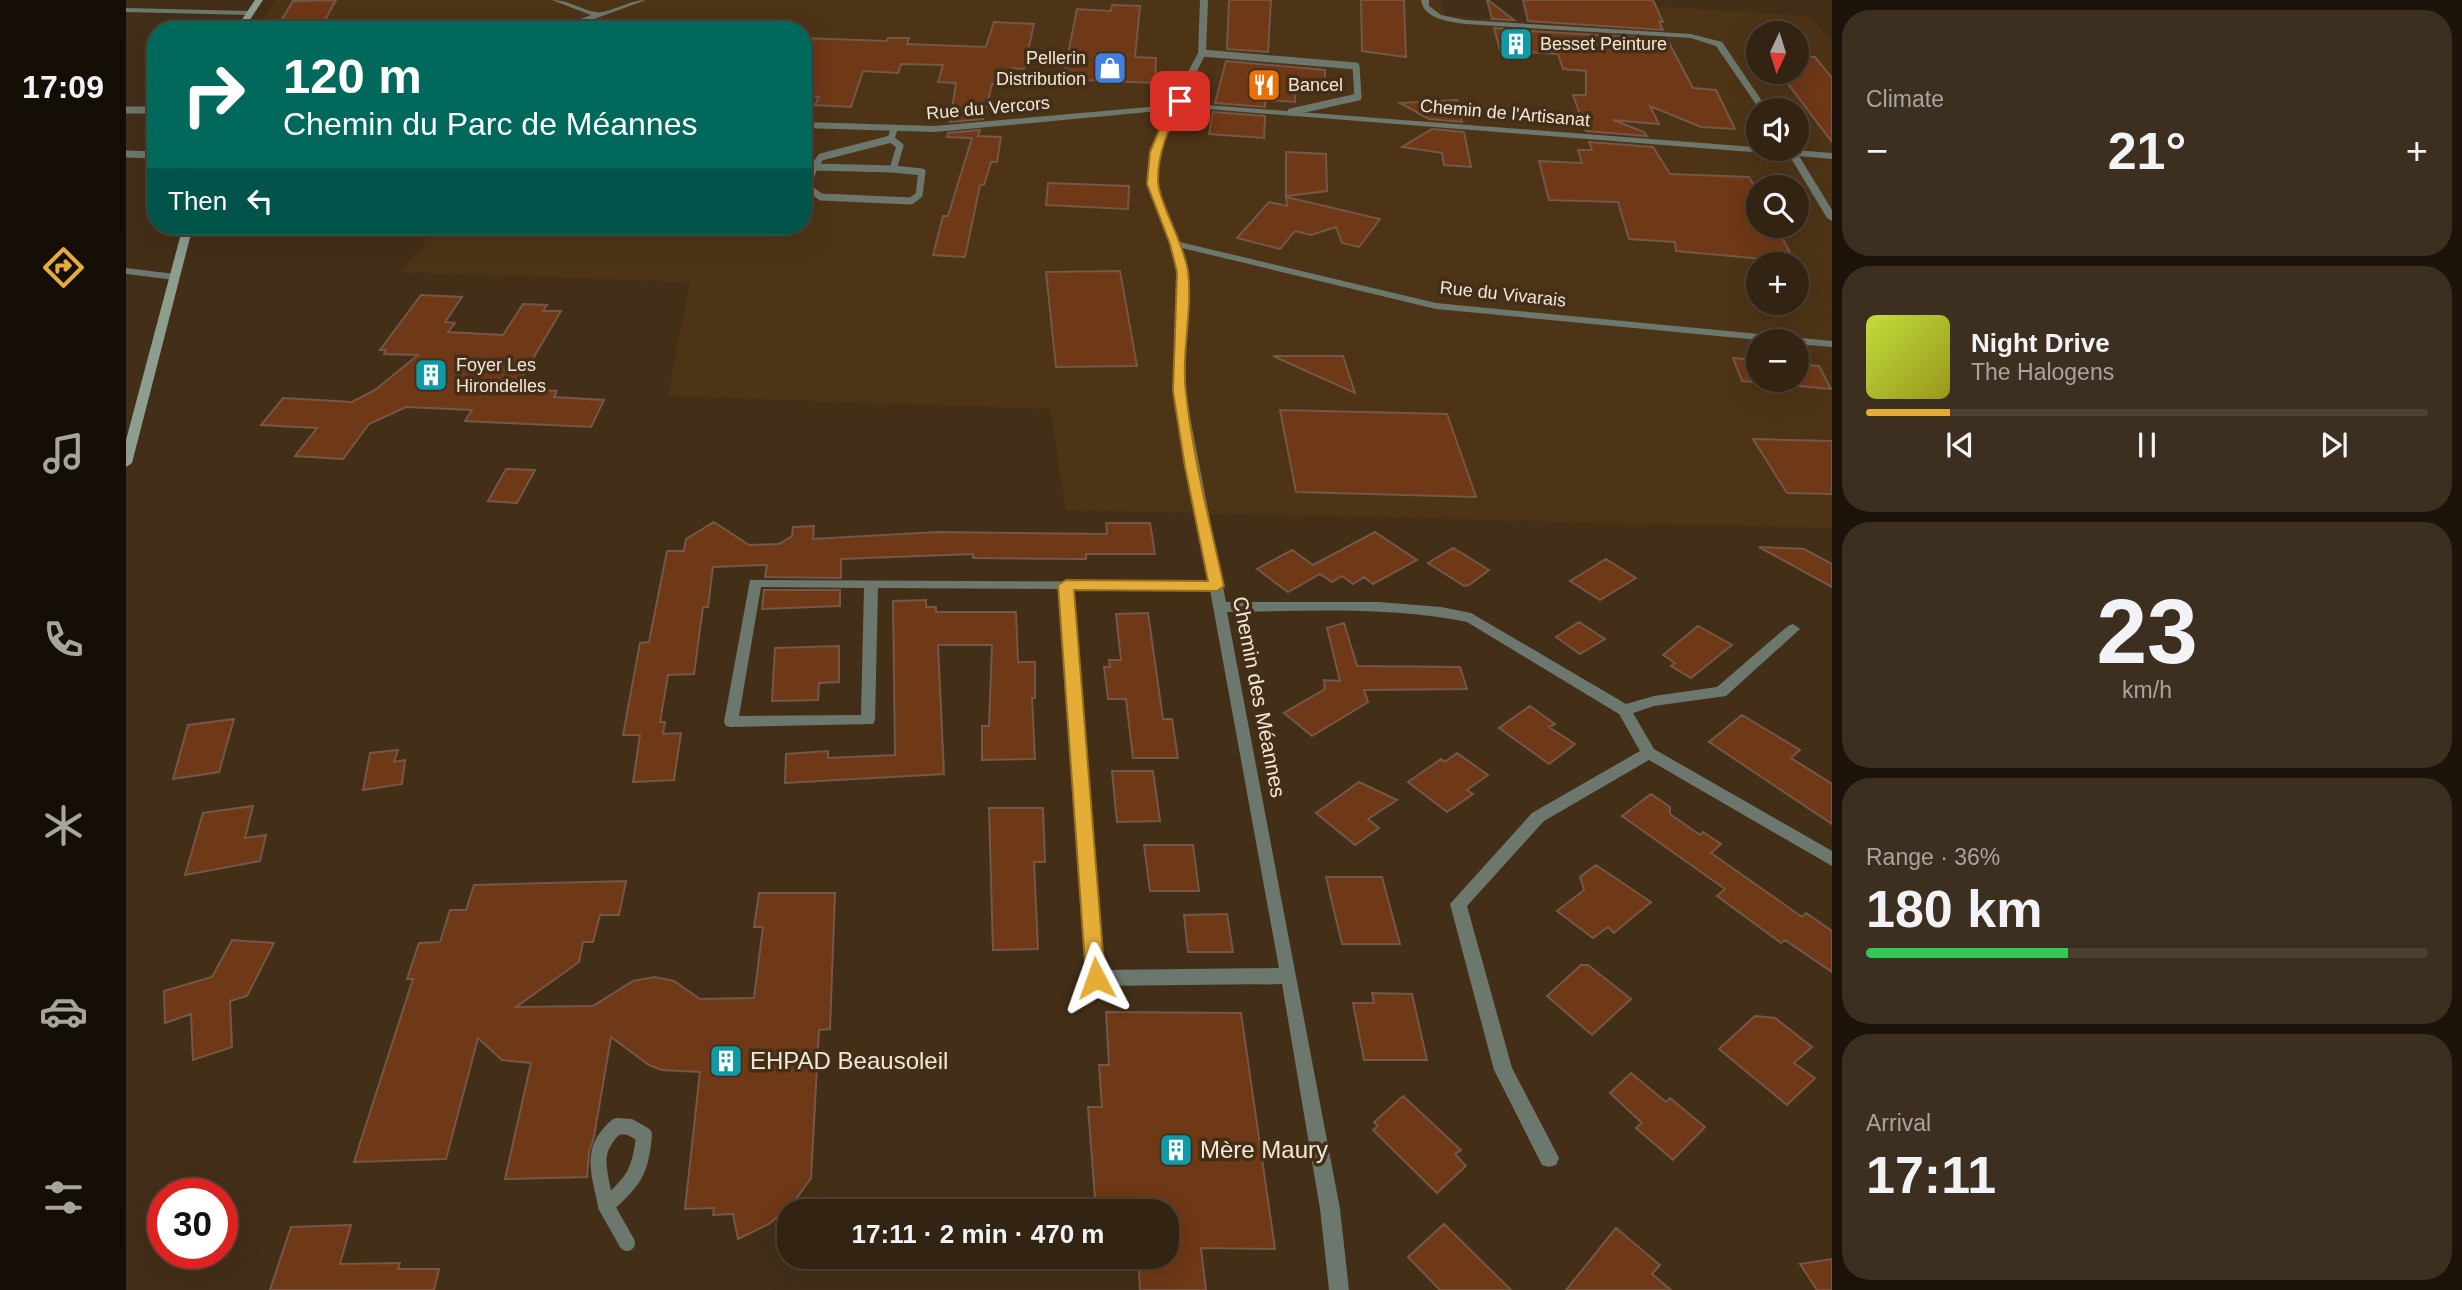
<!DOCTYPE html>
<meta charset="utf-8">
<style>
:root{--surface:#322312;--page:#3d2f20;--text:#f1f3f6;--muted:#a8a49f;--line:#4d4032;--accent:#e5ad36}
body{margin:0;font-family:Arial,sans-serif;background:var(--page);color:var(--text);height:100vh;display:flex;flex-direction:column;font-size:26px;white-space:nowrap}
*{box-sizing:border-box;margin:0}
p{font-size:23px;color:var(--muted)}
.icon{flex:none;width:38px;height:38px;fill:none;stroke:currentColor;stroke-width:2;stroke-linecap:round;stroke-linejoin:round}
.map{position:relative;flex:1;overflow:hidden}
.sheet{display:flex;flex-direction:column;gap:10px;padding:10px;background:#1c130a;width:630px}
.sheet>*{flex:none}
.guide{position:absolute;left:21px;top:21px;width:665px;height:214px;border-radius:28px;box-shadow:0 7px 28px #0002,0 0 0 2px var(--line);background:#00695c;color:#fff;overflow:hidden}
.needle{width:46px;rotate:184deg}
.tools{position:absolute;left:1620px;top:21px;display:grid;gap:14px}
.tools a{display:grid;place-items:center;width:63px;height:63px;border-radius:50%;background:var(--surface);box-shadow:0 7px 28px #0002,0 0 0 2px var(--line);font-size:35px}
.speed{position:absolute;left:21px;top:1178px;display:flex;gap:14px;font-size:35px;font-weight:700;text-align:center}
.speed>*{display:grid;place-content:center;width:91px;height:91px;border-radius:50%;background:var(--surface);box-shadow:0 7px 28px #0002,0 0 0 2px var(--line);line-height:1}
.speed .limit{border:10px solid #d22;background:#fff;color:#111}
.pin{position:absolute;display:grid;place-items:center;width:60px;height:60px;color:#fff;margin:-30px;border-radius:14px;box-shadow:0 4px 10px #0006}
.me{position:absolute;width:77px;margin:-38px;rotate:356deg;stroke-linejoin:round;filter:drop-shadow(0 0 5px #0008)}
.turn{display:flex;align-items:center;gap:24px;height:147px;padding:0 21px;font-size:32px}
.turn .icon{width:91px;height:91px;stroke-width:2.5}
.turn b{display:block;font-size:49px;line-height:60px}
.then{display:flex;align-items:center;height:66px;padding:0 21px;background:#0003;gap:14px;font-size:26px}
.big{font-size:52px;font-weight:700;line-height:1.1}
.sheet .card{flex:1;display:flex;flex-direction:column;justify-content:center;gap:10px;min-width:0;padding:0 24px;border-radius:28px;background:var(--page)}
.sheet .dial{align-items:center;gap:0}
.dial b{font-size:91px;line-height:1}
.song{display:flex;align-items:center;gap:21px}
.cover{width:84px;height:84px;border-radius:10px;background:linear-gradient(135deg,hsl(70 70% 55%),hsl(60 70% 35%))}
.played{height:7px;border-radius:4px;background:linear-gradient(90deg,var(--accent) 15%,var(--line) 15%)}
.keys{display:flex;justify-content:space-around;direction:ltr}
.heat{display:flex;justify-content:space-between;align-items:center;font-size:38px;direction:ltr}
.charge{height:10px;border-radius:5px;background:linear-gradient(90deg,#34c759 36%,var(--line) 0)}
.trip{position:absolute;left:651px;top:1199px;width:402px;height:70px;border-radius:28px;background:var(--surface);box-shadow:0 7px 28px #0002,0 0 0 2px var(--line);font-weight:700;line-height:70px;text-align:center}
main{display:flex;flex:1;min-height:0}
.tab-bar{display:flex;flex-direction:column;width:126px;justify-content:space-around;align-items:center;background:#140e07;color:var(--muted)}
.tab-bar .icon{width:49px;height:49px}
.tab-bar .active{color:var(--accent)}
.tab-bar b{font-size:32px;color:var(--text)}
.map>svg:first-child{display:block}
.built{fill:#4d3417;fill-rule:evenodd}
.building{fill:#6f3817;stroke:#745747;stroke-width:2}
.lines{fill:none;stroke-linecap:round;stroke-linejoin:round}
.lane-far1{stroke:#6c786d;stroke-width:7}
.lane{stroke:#6c786d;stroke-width:16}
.street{fill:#6c786d;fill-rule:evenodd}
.secondary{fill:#8c9e8e;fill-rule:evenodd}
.route{fill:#e5ad36;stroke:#957023;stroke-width:2}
.labels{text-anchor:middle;stroke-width:7;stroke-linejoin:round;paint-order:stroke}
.far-poi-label{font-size:18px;fill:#f4e7d9;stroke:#432f18;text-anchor:start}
.far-street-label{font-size:18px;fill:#f4e7d9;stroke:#432f18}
.street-label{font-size:21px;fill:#f4e7d9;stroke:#432f18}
.near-poi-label{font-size:24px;fill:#f4e7d9;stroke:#432f18;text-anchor:start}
</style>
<main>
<nav class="tab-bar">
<b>17:09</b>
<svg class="icon active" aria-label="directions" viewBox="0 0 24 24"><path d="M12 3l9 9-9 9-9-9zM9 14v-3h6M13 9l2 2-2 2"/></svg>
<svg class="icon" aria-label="music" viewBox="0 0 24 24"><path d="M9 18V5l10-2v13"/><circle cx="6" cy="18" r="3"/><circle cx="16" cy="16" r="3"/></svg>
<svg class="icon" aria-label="phone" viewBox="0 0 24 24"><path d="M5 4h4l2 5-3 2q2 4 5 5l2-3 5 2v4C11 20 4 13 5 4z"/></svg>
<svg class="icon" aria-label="climate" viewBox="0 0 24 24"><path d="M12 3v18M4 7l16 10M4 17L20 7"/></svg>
<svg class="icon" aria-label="car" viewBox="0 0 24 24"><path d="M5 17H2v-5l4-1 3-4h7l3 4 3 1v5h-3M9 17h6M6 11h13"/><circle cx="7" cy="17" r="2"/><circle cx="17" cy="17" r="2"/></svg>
<svg class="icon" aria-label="filters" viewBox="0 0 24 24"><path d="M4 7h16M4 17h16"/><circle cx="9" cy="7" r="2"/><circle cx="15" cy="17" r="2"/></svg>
</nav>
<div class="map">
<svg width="1706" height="1290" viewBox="0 0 1706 1290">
<rect width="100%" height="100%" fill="#432f18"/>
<path class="built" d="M150 0H1314L1320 16 1469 25 1462 2 1684 16 1706 43V528L940 510 924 409 542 396 564 282 275 272 304 236 48 228 49 226H677V30H131ZM1633 33H1671V72H1633ZM1633 110H1671V149H1633ZM1633 187H1671V226H1633ZM1633 264H1671V303H1633ZM1633 341H1671V380H1633Z"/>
<path class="building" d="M210 0 199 20 154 23 167 1Z
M1103 0H1145L1142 52 1101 49Z
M1235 0H1278L1280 57 1236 51Z
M1361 0H1362L1388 20 1366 19Z
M1397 0H1527L1537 22H1533L1537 30 1402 21Z
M986 5 1014 6 1009 57 1030 58 1029 83 937 79 951 9 985 11Z
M868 22 908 24 898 69 885 68 881 85 866 84 857 119 824 122 830 83 812 82 817 65 775 64 772 73 737 71 725 107 689 105 693 97 677 96V38L760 41 762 38H783L781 44 860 47Z
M1368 28 1400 30 1406 35 1405 31 1541 39 1567 88 1590 90 1609 129 1575 127 1524 106 1533 124 1487 120 1518 132 1521 136 1460 131 1447 95H1460V71L1437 69 1432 54 1374 50Z
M1671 56 1689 57 1706 78V142L1653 72H1671Z
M1100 61 1199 70V91L1169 89V102L1139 100V107L1089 103Z
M1331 100 1336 122 1303 119 1274 103Z
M1087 112 1139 116 1138 138 1083 134Z
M1306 129 1338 132 1345 167 1318 165 1316 153 1276 147Z
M854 130 852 136 875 137 871 162H865L858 185H854L839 257 807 255 817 216H822L846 138 821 137 822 133Z
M1463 142 1527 147 1544 174 1623 177 1633 194V226H1650L1669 262 1550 251 1549 242 1503 239 1492 202 1423 200 1413 161 1456 163 1452 150H1466Z
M1160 152 1200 154 1201 191 1160 196Z
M922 183 1003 186 1002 209 920 205Z
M1160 197 1203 207 1254 219 1233 247 1216 243 1210 227 1185 235 1169 231 1154 249 1111 238 1143 202 1161 206Z
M994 271 1011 366 930 367 920 272Z
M295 295 336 297 319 322 329 323 322 332 377 335 397 304 421 305 417 311H435L389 389 431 391 428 397 478 400 465 427 339 421 346 410 280 407 243 424 217 459 169 456 191 428 135 425 157 398 226 402 249 390 292 355 258 354 260 350H254Z
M1147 356H1217L1229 393Z
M1607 358 1633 360V380H1671V364L1693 366 1705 389 1616 381Z
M1154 410 1321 414 1350 497 1170 492Z
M1627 439 1706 441V494L1661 493Z
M380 469 409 470 391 503 362 501Z
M588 522 623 545 653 544 666 536 667 527 688 526 687 539 812 532 981 534 980 523H1024L1029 554H960V559L847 558V554L715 559V578L639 577 641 565 587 567 582 607H577L568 674 542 675 534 722H539L537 734 555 733 548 780 507 782 514 735H497L514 643 523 642 541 551H558L560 539Z
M1249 532 1291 560 1247 584 1238 577 1227 584 1216 576 1206 582 1194 574 1162 592 1131 569 1166 550 1187 565Z
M1633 547 1678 549 1706 564V587Z
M1327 548 1339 555 1363 570 1343 585 1338 586 1302 563Z
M1480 559 1510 578 1474 600 1444 581Z
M638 590H714V606L636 609Z
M800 600V607H810V612H890L892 662H909V698H906L909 759 856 760V726H863L866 645H812L818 774 659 783 660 754 702 751V758L769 755 767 601Z
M1022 613 1037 719H1046L1052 758H1007L1000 699H982L978 667H984L983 660H995L990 614Z
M1453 622 1479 639 1454 654 1430 637Z
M1218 623 1231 666 1334 667 1341 689 1238 690 1242 702 1186 736 1158 713 1199 689 1198 680 1214 681 1201 628Z
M1572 626 1606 645 1565 678 1545 666 1549 663 1537 655Z
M713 646V682L693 683 692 700 646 701 649 648Z
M1404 706 1429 724 1423 727 1449 744 1423 764 1373 728Z
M1616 715 1674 750 1665 758 1706 784V824L1583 742Z
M108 719 93 772 47 779 62 725Z
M272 750 268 762 279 760 276 784 237 790 244 753Z
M1331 753 1362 775 1341 790 1347 794 1321 812 1282 782 1315 759 1319 762Z
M986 771H1027L1034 821 991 822Z
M1233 782 1271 800 1242 819 1253 828 1229 845 1190 813Z
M1525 794 1544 807V814L1574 835 1577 832 1595 844 1585 853 1676 917 1680 913 1706 931V972L1659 940 1655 943 1591 896 1599 889 1496 816Z
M127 806 119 838 140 835 134 861 59 875 77 813Z
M863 808H917L919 862H908L912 949 867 950Z
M1018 845H1067L1073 891H1024Z
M1470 865 1525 902 1488 933 1482 927 1467 938 1431 911 1458 890 1454 877Z
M1200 877H1256L1274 944H1216Z
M500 881 493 915H474L467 942H457L453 962 390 1007 467 1006 507 981 529 977 548 981 574 999 628 998 637 927H628L633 893H709L704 1029 693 1030 685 1178 667 1203 643 1224 612 1239 607 1214 587 1215 588 1208 559 1209 574 1072 536 1070 523 1065 485 1037 468 1137 463 1152 461 1177 379 1179 405 1063 376 1060 352 1038 320 1159 228 1162 287 979H281L293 943 314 942 324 910H340L348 885Z
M1101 914 1107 952H1062L1058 915Z
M106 940 148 943 121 996 104 1001 106 1047 67 1060 65 1014 39 1023 38 991 86 977Z
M1455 965H1462L1505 999 1466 1035 1421 996Z
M1246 993 1286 994 1301 1060H1238L1227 1003H1248Z
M980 1012 1115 1013 1149 1249 1075 1248 1080 1290H1014L1012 1256H1041V1211H970L962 1107H976L973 1065H983Z
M1629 1016 1649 1018 1686 1047 1668 1063 1689 1078 1661 1105 1593 1049Z
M1505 1073 1540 1102 1544 1098 1579 1127 1547 1160 1510 1128 1516 1123 1484 1093Z
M1277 1096 1335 1150 1329 1154 1340 1166 1311 1193 1247 1130 1252 1126 1248 1122Z
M1318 1224 1385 1290H1314L1282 1257Z
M225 1225 214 1264 274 1263 272 1269H313L308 1290H144L165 1227Z
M1490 1228 1534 1265 1526 1274 1545 1290H1440Z
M1706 1259V1290H1691L1674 1264Z"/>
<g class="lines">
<path class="lane-far1" d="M1076 53 1230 66 1232 97 1165 112
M0 110H30
M765 139 774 146 767 169 796 172 793 195 785 201 695 197 681 187 688 167 695 157Z
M765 139 768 129
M0 154 30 155
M688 167 767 169"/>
<path class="lane" d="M491 1126 504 1127 518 1135C515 1172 507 1182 480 1206 474 1172 462 1151 491 1126Z
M480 1206 501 1243"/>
<path class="street" d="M426 0C443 0 455 10 470 12 483 14 503 0 520 0L438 30H426L465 15Z
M1074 0H1082L1080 53 1054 105H1081L1706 153V159L1673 156 1706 210V221L1701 218 1663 155 1081 109 1051 110C1041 131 1026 161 1031 185 1036 204 1047 224 1054 242L1310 303 1706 341V347L1671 344V341H1644L1310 309 1056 248 1062 272 1059 391 1100 602H1253L1315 607 1345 613 1500 704 1528 696 1591 687 1662 626 1667 624 1674 629 1600 696 1528 706 1507 713 1528 749 1706 851V866L1523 760 1418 821 1341 906 1386 1068 1433 1158 1430 1165 1423 1167 1416 1165 1368 1070 1324 904 1406 813 1514 751 1493 714 1341 622C1262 606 1182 611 1101 612L1214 1209 1223 1290H1203L1194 1209 1156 984 969 986 963 983 960 978 934 589 752 588 749 720 747 724 605 727 600 726 598 722 624 580 1082 582 1047 391 1052 272 1045 244 1021 183 1025 152 1043 110 809 132 677 128V122L809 126 1045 105 1072 53ZM635 587 738 588 735 715 613 716ZM947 589 1084 590 1153 968 977 970Z
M1295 0H1303V6L1315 15 1339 20 1565 34 1596 42 1642 110H1634L1590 46 1565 38 1339 24C1323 21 1298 20 1295 0Z
M0 8 123 11 127 13 123 15 0 12Z
M0 268 49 274 54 277 49 280 0 274Z"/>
<path class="secondary" d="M129 0H137L117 30H109Z
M57 226H67L6 463 0 467V440Z"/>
</g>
<path class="route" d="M1050 99 1058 101C1043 125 1032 151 1032 180 1032 201 1058 243 1062 271 1067 311 1055 353 1060 393 1067 458 1084 522 1098 586L1091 591 948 590 979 978 977 985 970 987 962 985 960 978 932 585 940 580 1082 581 1059 467 1047 391 1051 272 1044 244 1021 184 1024 152 1038 118Z"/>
<defs>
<symbol id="building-square" viewBox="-11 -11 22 22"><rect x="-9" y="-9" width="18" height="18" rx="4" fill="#0f9aa8" stroke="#432f18"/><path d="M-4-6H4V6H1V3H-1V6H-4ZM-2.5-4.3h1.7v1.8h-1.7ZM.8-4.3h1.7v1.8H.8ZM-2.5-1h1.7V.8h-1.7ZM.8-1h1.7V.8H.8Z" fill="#fff"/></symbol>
<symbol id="shop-square" viewBox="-11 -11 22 22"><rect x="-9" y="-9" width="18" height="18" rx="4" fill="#3f7fe0" stroke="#432f18"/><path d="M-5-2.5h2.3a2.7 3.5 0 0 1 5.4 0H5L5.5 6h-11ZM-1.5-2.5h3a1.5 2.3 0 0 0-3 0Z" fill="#fff"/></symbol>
<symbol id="restaurant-square" viewBox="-11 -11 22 22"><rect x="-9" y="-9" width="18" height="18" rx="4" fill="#e8710a" stroke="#432f18"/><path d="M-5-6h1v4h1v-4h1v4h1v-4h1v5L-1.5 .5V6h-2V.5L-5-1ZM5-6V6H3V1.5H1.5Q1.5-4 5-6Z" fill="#fff"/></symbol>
</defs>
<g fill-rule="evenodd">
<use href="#building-square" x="1371" y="25" width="38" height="38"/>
<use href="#shop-square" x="965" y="49" width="38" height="38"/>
<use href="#restaurant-square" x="1119" y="66" width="38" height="38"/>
<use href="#building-square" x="286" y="356" width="38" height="38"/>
<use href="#building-square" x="581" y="1042" width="38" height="38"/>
<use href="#building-square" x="1031" y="1131" width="38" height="38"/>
</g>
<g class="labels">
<g class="far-poi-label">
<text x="1414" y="50">Besset Peinture</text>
<text x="960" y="64" text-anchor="end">Pellerin<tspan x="960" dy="21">Distribution</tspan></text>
<text x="1162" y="91">Bancel</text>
<text x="330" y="371">Foyer Les<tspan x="330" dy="21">Hirondelles</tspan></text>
</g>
<g class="far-street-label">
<text transform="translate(862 108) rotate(-5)" y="6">Rue du Vercors</text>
<text transform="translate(1379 113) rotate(5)" y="6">Chemin de l'Artisanat</text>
<text transform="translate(1377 294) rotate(6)" y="6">Rue du Vivarais</text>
</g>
<g class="street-label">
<text transform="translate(1133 697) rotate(79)" y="7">Chemin des Méannes</text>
</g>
<g class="near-poi-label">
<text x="624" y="1069">EHPAD Beausoleil</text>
<text x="1074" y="1158">Mère Maury</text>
</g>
</g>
</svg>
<div class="tools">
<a><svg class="needle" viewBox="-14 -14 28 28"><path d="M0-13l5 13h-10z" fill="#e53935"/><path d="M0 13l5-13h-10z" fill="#a8a49f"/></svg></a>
<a><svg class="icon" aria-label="sound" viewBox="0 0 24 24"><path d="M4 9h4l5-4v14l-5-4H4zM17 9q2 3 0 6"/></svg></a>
<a><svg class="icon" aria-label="search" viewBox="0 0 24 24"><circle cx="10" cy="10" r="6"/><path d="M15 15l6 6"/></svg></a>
<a>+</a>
<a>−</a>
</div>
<div class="speed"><div class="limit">30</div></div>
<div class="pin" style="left:1054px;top:101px;background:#d93025"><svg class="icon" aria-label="arrive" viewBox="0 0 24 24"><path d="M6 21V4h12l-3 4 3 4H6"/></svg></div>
<svg class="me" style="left:970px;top:978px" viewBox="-20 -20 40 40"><path d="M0-17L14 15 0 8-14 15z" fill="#e5ad36" stroke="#fff" stroke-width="4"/></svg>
<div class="trip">17:11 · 2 min · 470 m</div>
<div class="guide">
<div class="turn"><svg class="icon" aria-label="right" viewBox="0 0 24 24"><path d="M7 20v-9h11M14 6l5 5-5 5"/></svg><div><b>120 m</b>Chemin du Parc de Méannes</div></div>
<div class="then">Then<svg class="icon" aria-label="left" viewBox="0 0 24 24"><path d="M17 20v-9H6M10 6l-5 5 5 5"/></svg></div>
</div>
</div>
<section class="sheet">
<div class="card"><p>Climate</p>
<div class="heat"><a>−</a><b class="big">21°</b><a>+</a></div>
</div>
<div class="card">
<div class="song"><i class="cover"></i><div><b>Night Drive</b><p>The Halogens</p></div></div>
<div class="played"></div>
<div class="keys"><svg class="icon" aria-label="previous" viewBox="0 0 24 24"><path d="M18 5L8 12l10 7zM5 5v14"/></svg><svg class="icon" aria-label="pause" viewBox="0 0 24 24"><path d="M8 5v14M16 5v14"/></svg><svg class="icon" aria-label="next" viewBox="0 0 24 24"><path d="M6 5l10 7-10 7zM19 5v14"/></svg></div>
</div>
<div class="card dial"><b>23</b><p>km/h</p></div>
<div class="card"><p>Range · 36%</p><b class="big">180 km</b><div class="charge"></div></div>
<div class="card"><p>Arrival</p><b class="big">17:11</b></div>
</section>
</main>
